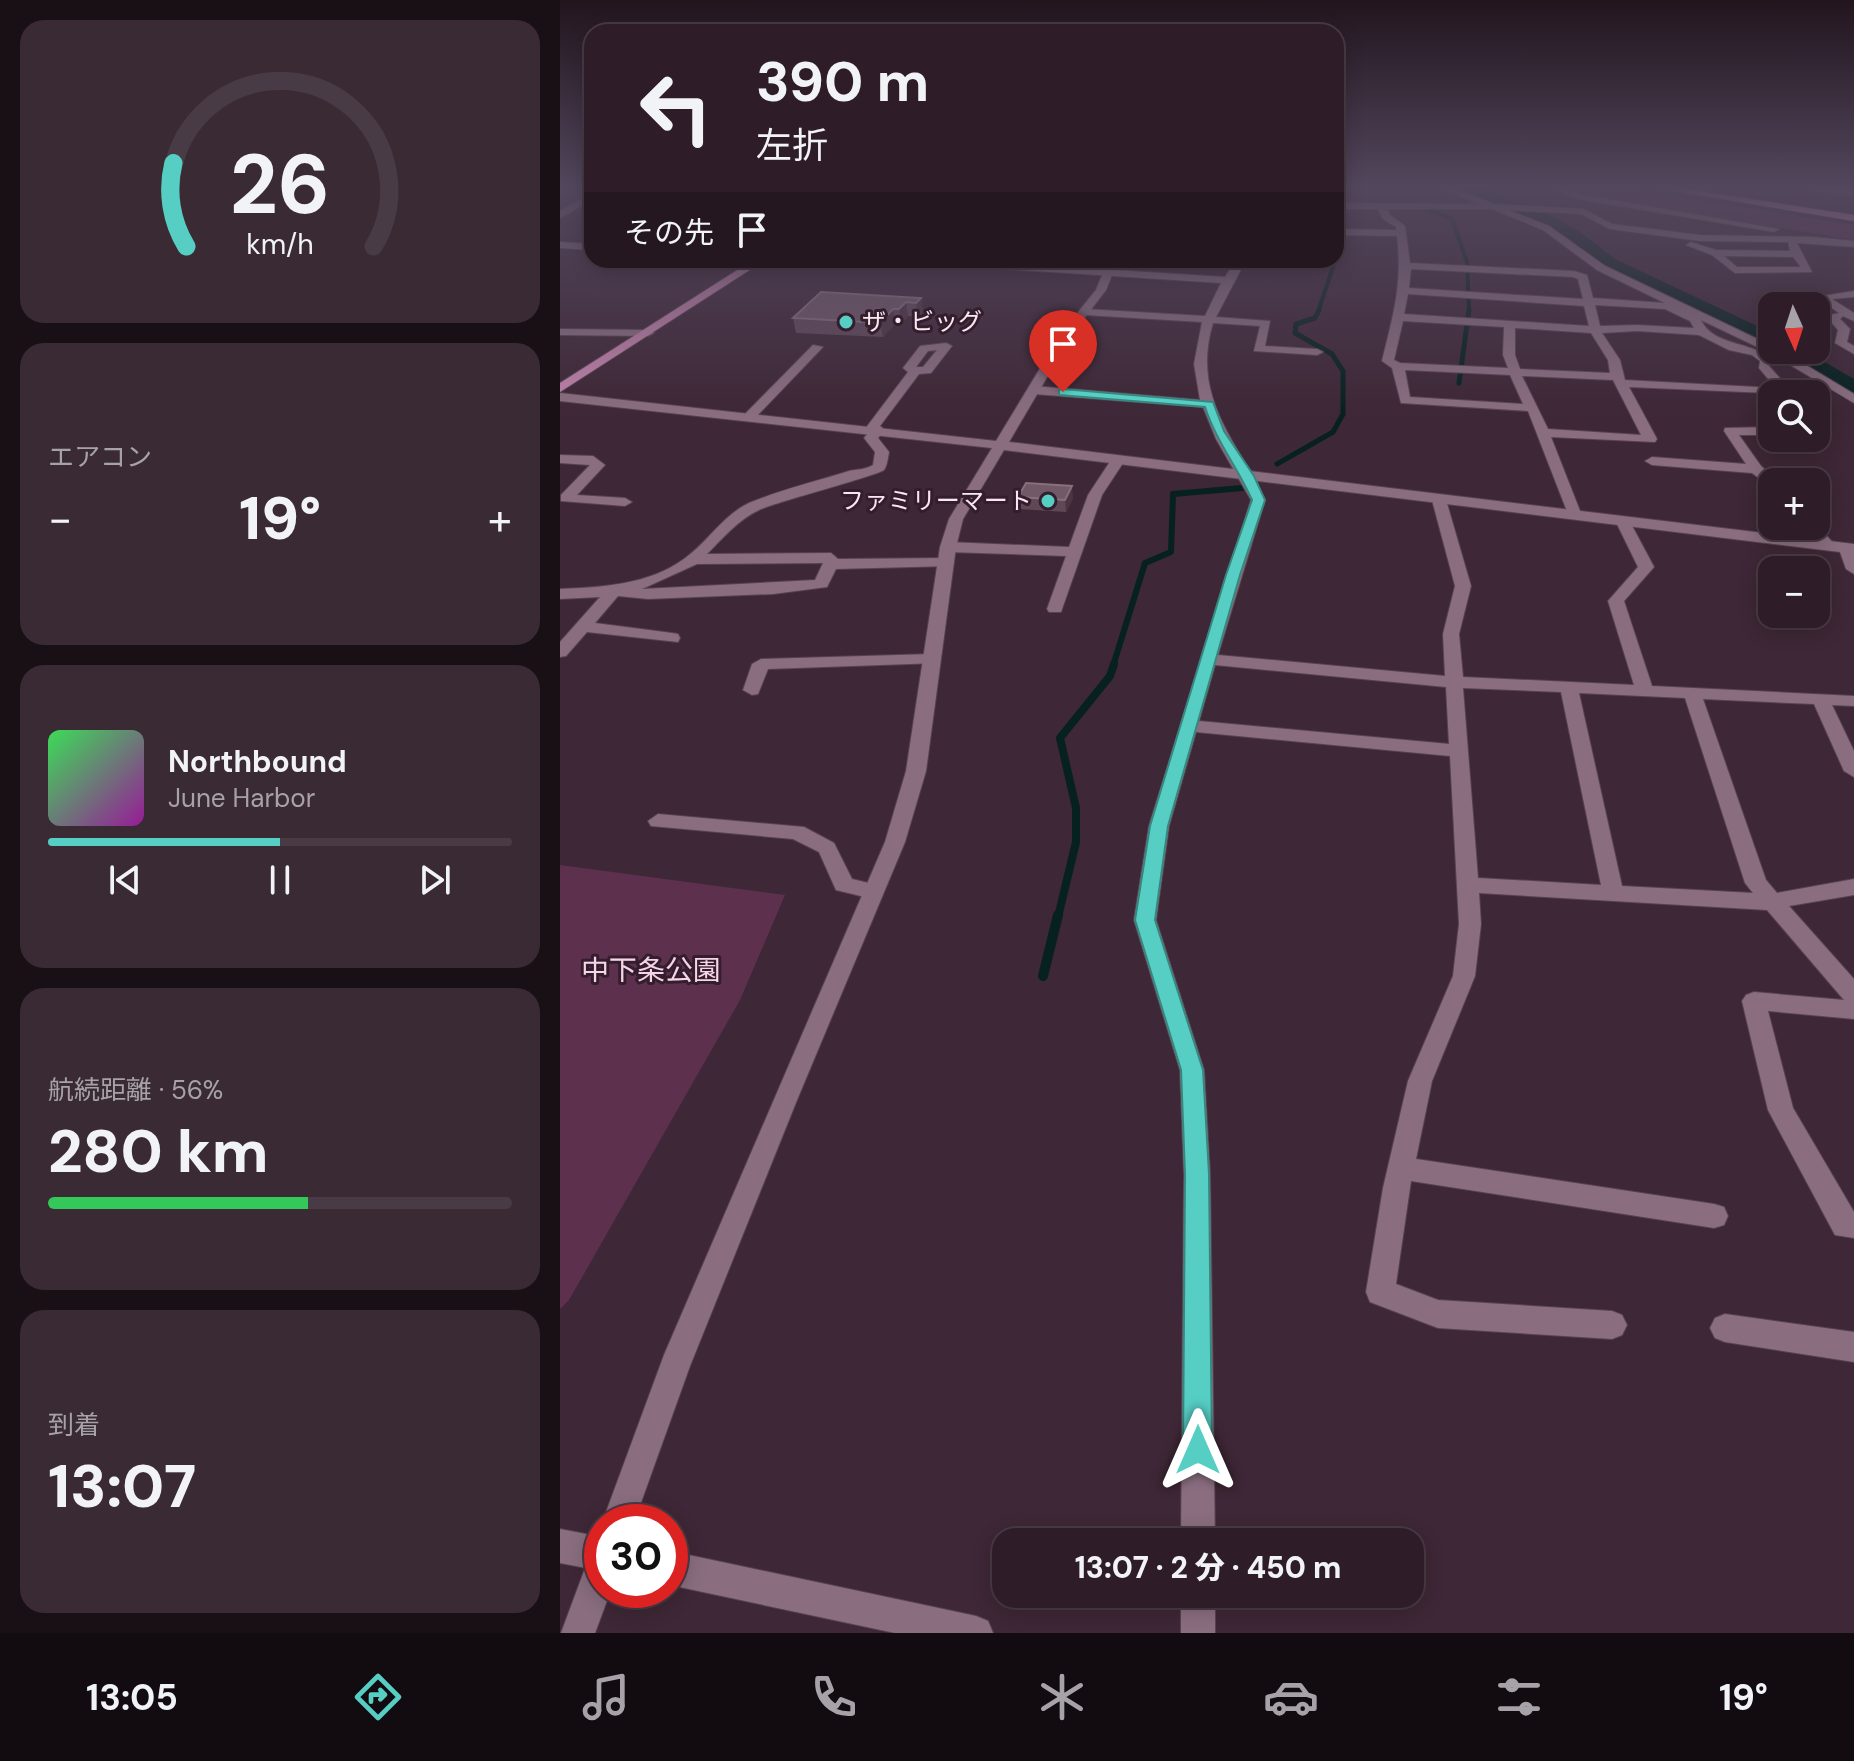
<!DOCTYPE html>
<html lang="ja">
<meta charset="utf-8">
<style>
:root{--surface:#2e1d28;--page:#3a2a34;--text:#f1f3f6;--muted:#a7a2a8;--line:#493b45;--accent:#56cec4}
body{margin:0;font-family:"DM Sans","Noto Sans JP",sans-serif;background:var(--page);color:var(--text);height:100vh;display:flex;flex-direction:column;font-size:30px;white-space:nowrap}
*{box-sizing:border-box;margin:0}
p{font-size:26px;color:var(--muted)}
.icon{flex:none;width:44px;height:44px;fill:none;stroke:currentColor;stroke-width:2;stroke-linecap:round;stroke-linejoin:round}
.map{position:relative;flex:1;overflow:hidden}
.drawer{display:flex;flex-direction:column;gap:20px;padding:20px;background:#191016;width:560px}
.drawer>*{flex:none}
.hud{position:absolute;left:24px;top:24px;width:760px;height:244px;border-radius:24px;box-shadow:0 4px 20px #0003,0 0 0 2px var(--line);background:#2e1d28;color:var(--text);overflow:hidden}
.needle{width:52px;rotate:177deg}
.tools{position:absolute;left:1198px;top:292px;display:grid;gap:16px}
.tools a{display:grid;place-items:center;width:72px;height:72px;border-radius:16px;background:var(--surface);box-shadow:0 4px 20px #0003,0 0 0 2px var(--line);font-size:40px}
.speed{position:absolute;left:24px;top:1504px;display:flex;gap:16px;font-size:40px;font-weight:700;text-align:center}
.speed>*{display:grid;place-content:center;width:104px;height:104px;border-radius:50%;background:var(--surface);box-shadow:0 4px 20px #0003,0 0 0 2px var(--line);line-height:1}
.speed .limit{border:12px solid #d22;background:#fff;color:#111}
.pin{position:absolute;display:grid;place-items:center;width:68px;height:68px;color:#fff;margin:-82px -34px;border-radius:50% 50% 50% 0;rotate:-45deg;box-shadow:0 0 8px #0007}
.pin .icon{rotate:45deg}
.me{position:absolute;width:88px;margin:-44px;rotate:0deg;stroke-linejoin:round;filter:drop-shadow(0 0 6px #0008)}
.turn{display:flex;align-items:center;gap:28px;height:168px;padding:0 40px;font-size:36px}
.turn .icon{width:104px;height:104px;stroke-width:2.5}
.turn b{display:block;font-size:56px;line-height:68px}
.then{display:flex;align-items:center;height:76px;padding:0 40px;background:#0003;gap:16px;font-size:30px}
.big{font-size:60px;font-weight:800;line-height:1.1}
.drawer .tile{flex:1;display:flex;flex-direction:column;justify-content:center;gap:12px;min-width:0;padding:0 28px;border-radius:24px;background:var(--page)}
.drawer .dial{align-items:center;gap:0}
.dial svg{height:208px;overflow:visible;fill:none;stroke:var(--line);stroke-width:7;stroke-linecap:round;text-anchor:middle}
.dial text{fill:var(--text);stroke:none}
.song{display:flex;align-items:center;gap:24px}
.cover{width:96px;height:96px;border-radius:12px;background:linear-gradient(135deg,hsl(130 70% 55%),hsl(300 70% 35%))}
.played{height:8px;border-radius:4px;background:linear-gradient(90deg,var(--accent) 50%,var(--line) 50%)}
.keys{display:flex;justify-content:space-around;direction:ltr}
.heat{display:flex;justify-content:space-between;align-items:center;font-size:44px;direction:ltr}
.charge{height:12px;border-radius:6px;background:linear-gradient(90deg,#34c759 56%,var(--line) 0)}
.trip{position:absolute;left:432px;top:1528px;width:432px;height:80px;border-radius:24px;background:var(--surface);box-shadow:0 4px 20px #0003,0 0 0 2px var(--line);font-weight:800;line-height:80px;text-align:center}
.tab-bar{display:flex;height:128px;justify-content:space-around;align-items:center;background:#120c10;color:var(--muted)}
.tab-bar .icon{width:56px;height:56px}
.tab-bar .on{color:var(--accent)}
.tab-bar b{font-size:36px;color:var(--text)}
main{display:flex;flex:1;min-height:0}
.map>svg:first-child{display:block}
.green{fill:#5d314e}
.lines{fill:none;stroke-linecap:round;stroke-linejoin:round}
.stream-far4{stroke:#06211f;stroke-width:4}
.stream-far3{stroke:#06211f;stroke-width:5}
.stream-far2{stroke:#06211f;stroke-width:6}
.stream-far1{stroke:#06211f;stroke-width:8}
.stream{stroke:#06211f;stroke-width:10}
.river{fill:#06211f;fill-rule:evenodd}
.minor-casing{stroke:#574350;stroke-width:2}
.tertiary-casing{stroke:#574350;stroke-width:2}
.primary-casing{stroke:#574350;stroke-width:2}
.motorway-casing{stroke:#574350;stroke-width:2}
.minor{fill:#8a6e7f;fill-rule:evenodd}
.tertiary{fill:#8a6e7f;fill-rule:evenodd}
.primary{fill:#c283ab;fill-rule:evenodd}
.motorway{fill:#e891c9;fill-rule:evenodd}
.wall{fill:#604857}
.shaded-wall{fill:#4c3443}
.building{fill:#715967;stroke:#86707d;stroke-width:2}
.route{fill:#56cec4;stroke:#38867f;stroke-width:2}
.poi-dot{fill:#56cec4;stroke:#341d2c;stroke-width:3}
.labels{text-anchor:middle;stroke-width:6;stroke-linejoin:round;paint-order:stroke}
.far-poi-label{font-size:24px;fill:#f8e8f1;stroke:#341d2c;text-anchor:start}
.park-label{font-size:28px;fill:#f7d5e9;stroke:#341d2c}
</style>
<main>
<section class="drawer">
<div class="tile dial"><svg viewBox="0 0 100 80">
<path d="M14 69A42 42 0 1 1 86 69"/>
<path d="M14 69A42 42 0 0 1 9 37" stroke="#56cec4"/>
<text x="50" y="56" font-size="32" font-weight="700">26</text>
<text x="50" y="72" font-size="11">km/h</text>
</svg></div>
<div class="tile"><p>エアコン</p>
<div class="heat"><a>−</a><b class="big">19°</b><a>+</a></div>
</div>
<div class="tile">
<div class="song"><i class="cover"></i><div><b>Northbound</b><p>June Harbor</p></div></div>
<div class="played"></div>
<div class="keys"><svg class="icon" aria-label="previous" viewBox="0 0 24 24"><path d="M18 5L8 12l10 7zM5 5v14"/></svg><svg class="icon" aria-label="pause" viewBox="0 0 24 24"><path d="M8 5v14M16 5v14"/></svg><svg class="icon" aria-label="next" viewBox="0 0 24 24"><path d="M6 5l10 7-10 7zM19 5v14"/></svg></div>
</div>
<div class="tile"><p>航続距離 · 56%</p><b class="big">280 km</b><div class="charge"></div></div>
<div class="tile"><p>到着</p><b class="big">13:07</b></div>
</section>
<div class="map">
<svg width="1294" height="1633" viewBox="0 0 1294 1633">
<rect width="100%" height="100%" fill="#3e2736"/>
<path class="green" d="M1000 188H1063L1294 225V240L1027 196Z
M0 865 225 895 180 1000 9 1300 0 1309Z"/>
<g class="lines">
<path class="stream-far4" d="M776 202H787
M807 203H853L892 219 907 262 909 312
M758 312 774 264 772 260"/>
<path class="stream-far3" d="M899 383 909 310
M717 464 773 432 783 414V371L772 354 735 333 736 324 755 318 759 310"/>
<path class="stream-far2" d="M553 666 585 563 611 552 613 494 682 488"/>
<path class="stream-far1" d="M498 917 516 842V808L500 738 550 676 554 664"/>
<path class="stream" d="M483 976 498 915"/>
<path class="river" d="M888 188H921L980 210 1020 232 1055 259 1212 333V350H1244L1294 379V401L1283 398 1211 352 1037 269 978 226 891 193Z"/>
<defs>
<path id="minor" d="M882 188H893L934 204 1023 209 1052 224 1140 235 1254 237 1294 241V247L1237 243 1252 272 1175 273 1152 255 1126 245 1131 242 1156 250 1230 251 1228 242 1140 241 1050 229 1021 214 948 210 989 226 1045 266 1212 346V350H1221L1294 394V403L1210 353 1141 320C1153 346 1190 341 1210 358L1209 366 1234 394 1069 387 1097 439 1095 442 991 437 1022 516 1020 519H1010L968 411 841 403 832 368 822 361C833 315 843 284 837 236L776 235V229L836 230V227L823 219 818 209H776V203L918 204ZM827 209H932L983 230 1037 270 1105 303 1033 298 1027 275 1014 271 850 263 845 226 830 215ZM1164 256 1233 257 1241 267H1177ZM851 269 1013 277 1018 279 1023 299 849 288ZM848 294 1024 306 1029 326 844 314ZM1035 305 1105 309 1130 321 1134 328 1077 325 1040 326ZM843 321 944 327 943 355 948 368 840 363 834 360ZM955 328 1031 333 1048 360 1050 373 960 369 955 355ZM1077 331 1139 335 1169 350 1192 355 1200 361 1199 368 1216 388 1065 380 1060 360 1042 333ZM845 370 950 375 963 404 850 397ZM962 376 1053 380 1081 435 988 429Z
M991 188 1020 194 1219 229 1214 232 1018 199Z
M1253 188 1294 190V196L1257 191Z
M32 193V200L0 218V211Z
M0 242 32 244V250L0 248Z
M204 260 445 263 665 277 676 260H686L656 317 710 321 705 346 757 349 763 352 757 355 694 351 700 326 653 323C631 397 675 438 705 500L658 655 885 676 883 634 895 586 872 500 879 496 886 500 911 586 899 634 903 677 1074 685 1048 601 1078 567 1056 522 1063 518 1070 522 1094 567 1064 601 1092 686 1294 696V706L1272 705 1294 751V777L1284 771 1254 704 1143 699 1206 880 1217 893 1294 879V895L1229 906 1294 979V1019L1208 1011 1233 1108 1294 1212V1238L1275 1235 1208 1110 1182 1001 1186 995 1194 992 1284 1000 1207 910 919 893 921 924 915 976 872 1081 856 1159 1154 1204 1164 1207 1168 1216 1164 1225 1154 1228 851 1181 836 1284 878 1300 1052 1311 1062 1315 1067 1325 1062 1335 1052 1339 878 1328 810 1302 806 1292 823 1188 848 1081 893 976 899 924 890 756 636 732 609 826 596 920 644 1070 650 1174 655 1542H621L624 1174 620 1070 574 920 589 826 691 500 656 439 643 407 474 394 468 390 474 386 640 400 634 364 642 322 525 315 520 312 525 309 645 316 661 283 445 269 209 263ZM655 665 886 687 889 744 639 721ZM903 688 1001 692 1041 885 918 878ZM1019 693 1125 698 1185 883 1193 893 1062 886Z
M1294 291V297L1272 299 1294 313V321L1283 316 1280 319 1290 329 1287 342 1294 346V354L1275 343 1278 330 1266 316 1279 313 1256 297Z
M0 329 88 330 94 333 88 336 0 335Z
M386 343 392 346 371 373 359 374 320 426 325 430 318 438 329 452C328 458 327 466 324 470 319 475 216 502 199 510 178 520 163 538 147 554L271 553 278 559 386 558 394 563 391 566 276 569 267 587 213 594 88 599 58 596 35 623 112 633 118 634 120 638 118 642 27 632 6 656 0 657V642L40 597 0 599V589C42 587 88 585 124 559 148 542 162 516 189 503 220 490 257 481 289 471 297 469 305 470 313 465L315 452 304 438 309 432 305 429 348 372 343 368 360 346ZM377 350 363 367H356L368 351ZM263 563 255 580 82 589 137 564Z
M253 345 263 347 194 419H186V413Z
M1212 427V435H1179L1201 466 1218 482H1212V488L1192 473 1092 465 1085 461 1092 457 1186 464 1164 431 1165 428Z
M0 455 33 456 45 465 17 495 65 498 72 502 65 506 1 501V495L30 465 0 463Z
M558 456 565 460 542 495 501 612H489L487 609 506 556 388 552 380 547 388 542 509 547 528 495 553 457Z
M1256 524 1276 546 1273 549H1263L1243 526Z
M372 654 381 659 378 663 208 669 198 694 192 695 183 690 192 664 201 659Z
M98 814 244 827 274 843 292 879 321 886 324 891 321 896 313 899 276 890 259 852 233 839 91 826 88 821Z
M1165 1314 1294 1332V1362L1165 1342 1155 1338 1150 1328 1155 1318Z
M0 1529 42 1537V1571L0 1563Z
M110 1551 416 1616 428 1621 433 1633H335L110 1585Z
M621 1594H655V1633H621Z"/>
<path id="tertiary" d="M548 260H558L546 290 513 333 449 442 1294 544V574L1286 569 1280 552 444 450 403 519 396 547 366 771 345 842 237 1100 130 1366 74 1522 42 1523 104 1355 325 842 346 771 380 547 389 519 432 448 0 401V393L436 441 502 332 536 290Z
M42 1550V1590H51L35 1633H1L30 1555Z"/>
<path id="primary" d="M193 260H205L0 392V383Z"/>
<path id="motorway" d="M1095 188H1119L1294 215V221Z"/>
</defs>
<use href="#minor" class="minor-casing"/>
<use href="#tertiary" class="tertiary-casing"/>
<use href="#primary" class="primary-casing"/>
<use href="#motorway" class="motorway-casing"/>
<use href="#minor" class="minor"/>
<use href="#tertiary" class="tertiary"/>
<use href="#primary" class="primary"/>
<use href="#motorway" class="motorway"/>
</g>
<path class="wall" d="M361 298 363 312 358 317 348 316 341 324H335L323 337 236 333 233 318Z
M458 497 513 498 506 512 459 509Z"/>
<path class="shaded-wall" d="M361 298 363 312 358 317 356 303Z
M346 302 348 316 341 324 339 309Z
M333 309 335 324 323 337 320 323Z
M512 486 513 498 506 512 505 500Z"/>
<path class="building" d="M261 292 361 298 356 303 346 302 339 309H333L320 323 233 318Z
M466 483 512 486 505 500 458 497Z"/>
<linearGradient id="sky" x2="0" y2="1"><stop stop-color="#22151e"/><stop offset="0.45" stop-color="#52475d"/><stop offset="1" stop-color="#52475d" stop-opacity="0"/></linearGradient>
<rect width="1294" height="416" fill="url(#sky)"/>
<path class="route" d="M503 389 653 402 664 431 694 476 705 500 680 575 608 826 595 920 643 1070 649 1174 652 1450 648 1460 638 1465 628 1460 623 1450 625 1174 621 1070 575 920 590 826 666 575 692 500C678 468 656 441 645 407L499 395V390Z"/>
<g class="poi-dot">
<circle cx="286" cy="322" r="8"/>
<circle cx="488" cy="501" r="8"/>
</g>
<g class="labels">
<g class="far-poi-label">
<text x="302" y="330">ザ・ビッグ</text>
<text x="472" y="509" text-anchor="end">ファミリーマート</text>
</g>
<g class="park-label">
<text x="91" y="980">中下条公園</text>
</g>
</g>
</svg>
<div class="tools">
<a><svg class="needle" viewBox="-14 -14 28 28"><path d="M0-13l5 13h-10z" fill="#e53935"/><path d="M0 13l5-13h-10z" fill="#a7a2a8"/></svg></a>
<a><svg class="icon" aria-label="search" viewBox="0 0 24 24"><circle cx="10" cy="10" r="6"/><path d="M15 15l6 6"/></svg></a>
<a>+</a>
<a>−</a>
</div>
<div class="speed"><div class="limit">30</div></div>
<div class="pin" style="left:503px;top:392px;background:#d93025"><svg class="icon" aria-label="arrive" viewBox="0 0 24 24"><path d="M6 21V4h12l-3 4 3 4H6"/></svg></div>
<svg class="me" style="left:638px;top:1450px" viewBox="-20 -20 40 40"><path d="M0-17L14 15 0 8-14 15z" fill="#56cec4" stroke="#fff" stroke-width="4"/></svg>
<div class="trip">13:07 · 2 分 · 450 m</div>
<div class="hud">
<div class="turn"><svg class="icon" aria-label="left" viewBox="0 0 24 24"><path d="M17 20v-9H6M10 6l-5 5 5 5"/></svg><div><b>390 m</b>左折</div></div>
<div class="then">その先<svg class="icon" aria-label="arrive" viewBox="0 0 24 24"><path d="M6 21V4h12l-3 4 3 4H6"/></svg></div>
</div>
</div>
</main>
<nav class="tab-bar">
<b>13:05</b>
<svg class="icon on" aria-label="directions" viewBox="0 0 24 24"><path d="M12 3l9 9-9 9-9-9zM9 14v-3h6M13 9l2 2-2 2"/></svg>
<svg class="icon" aria-label="music" viewBox="0 0 24 24"><path d="M9 18V5l10-2v13"/><circle cx="6" cy="18" r="3"/><circle cx="16" cy="16" r="3"/></svg>
<svg class="icon" aria-label="phone" viewBox="0 0 24 24"><path d="M5 4h4l2 5-3 2q2 4 5 5l2-3 5 2v4C11 20 4 13 5 4z"/></svg>
<svg class="icon" aria-label="climate" viewBox="0 0 24 24"><path d="M12 3v18M4 7l16 10M4 17L20 7"/></svg>
<svg class="icon" aria-label="car" viewBox="0 0 24 24"><path d="M5 17H2v-5l4-1 3-4h7l3 4 3 1v5h-3M9 17h6M6 11h13"/><circle cx="7" cy="17" r="2"/><circle cx="17" cy="17" r="2"/></svg>
<svg class="icon" aria-label="filters" viewBox="0 0 24 24"><path d="M4 7h16M4 17h16"/><circle cx="9" cy="7" r="2"/><circle cx="15" cy="17" r="2"/></svg>
<b>19°</b>
</nav>
